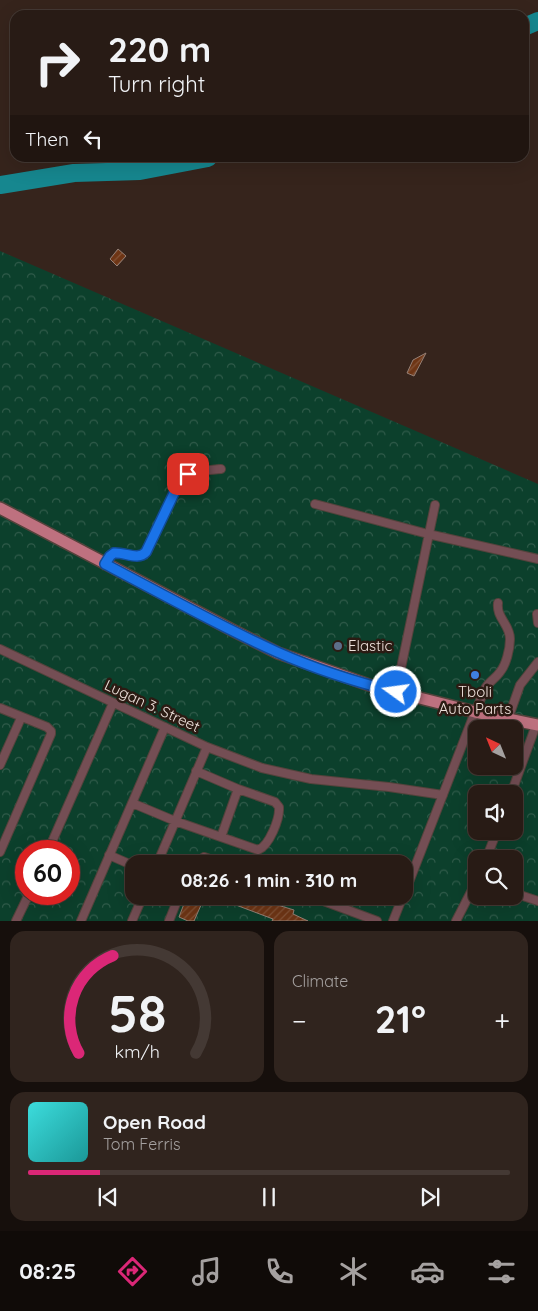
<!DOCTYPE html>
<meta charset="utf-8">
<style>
:root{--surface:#281b15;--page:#30241e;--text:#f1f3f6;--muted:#a5a1a0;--line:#443934;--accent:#db2777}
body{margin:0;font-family:Quicksand,sans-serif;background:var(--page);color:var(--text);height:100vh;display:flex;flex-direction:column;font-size:19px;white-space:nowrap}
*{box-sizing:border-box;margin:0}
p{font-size:16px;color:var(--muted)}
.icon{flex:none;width:28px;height:28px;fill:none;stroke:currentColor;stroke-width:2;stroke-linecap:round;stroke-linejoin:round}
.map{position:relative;height:921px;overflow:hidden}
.panel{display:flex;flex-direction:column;gap:10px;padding:10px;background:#160f0c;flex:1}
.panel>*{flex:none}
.hud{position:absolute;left:10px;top:10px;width:519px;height:152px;border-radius:15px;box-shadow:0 5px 20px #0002,0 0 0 1px var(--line);background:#281b15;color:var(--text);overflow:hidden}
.needle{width:32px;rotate:317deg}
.fabs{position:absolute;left:468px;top:720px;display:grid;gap:10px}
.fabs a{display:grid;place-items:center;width:55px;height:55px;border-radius:10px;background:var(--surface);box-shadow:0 5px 20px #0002,0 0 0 1px var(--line);font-size:25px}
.speed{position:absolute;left:15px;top:840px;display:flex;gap:10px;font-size:25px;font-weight:700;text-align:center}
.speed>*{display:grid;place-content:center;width:65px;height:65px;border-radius:50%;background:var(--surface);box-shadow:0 5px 20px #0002,0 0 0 1px var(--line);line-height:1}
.speed .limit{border:8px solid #d22;background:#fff;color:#111}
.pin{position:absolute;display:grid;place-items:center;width:42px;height:42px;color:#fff;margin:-21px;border-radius:10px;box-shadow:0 2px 8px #0006}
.me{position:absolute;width:55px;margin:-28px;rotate:284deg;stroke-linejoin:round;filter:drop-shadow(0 0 4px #0008)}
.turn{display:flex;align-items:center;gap:18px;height:105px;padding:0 15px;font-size:22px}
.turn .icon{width:65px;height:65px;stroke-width:2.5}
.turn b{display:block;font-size:35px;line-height:42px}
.then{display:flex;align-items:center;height:48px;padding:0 15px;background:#0003;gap:10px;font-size:19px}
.big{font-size:38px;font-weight:700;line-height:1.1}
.panel .tile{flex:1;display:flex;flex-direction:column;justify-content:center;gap:8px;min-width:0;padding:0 18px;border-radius:15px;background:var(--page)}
.panel .dial{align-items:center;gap:0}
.dial svg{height:130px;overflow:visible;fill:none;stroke:var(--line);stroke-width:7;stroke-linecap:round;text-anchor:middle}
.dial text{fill:var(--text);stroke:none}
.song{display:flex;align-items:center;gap:15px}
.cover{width:60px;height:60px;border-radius:8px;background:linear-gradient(135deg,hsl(180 70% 55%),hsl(180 70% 35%))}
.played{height:5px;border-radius:2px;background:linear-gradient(90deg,var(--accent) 15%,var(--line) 15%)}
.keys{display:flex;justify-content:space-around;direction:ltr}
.heat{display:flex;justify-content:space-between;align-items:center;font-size:28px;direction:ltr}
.panel .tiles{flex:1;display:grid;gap:10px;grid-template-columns:1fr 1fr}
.tile:last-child{grid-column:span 2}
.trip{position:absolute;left:125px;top:855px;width:288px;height:50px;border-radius:15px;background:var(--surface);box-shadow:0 5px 20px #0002,0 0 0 1px var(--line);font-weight:700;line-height:50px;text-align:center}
.dock{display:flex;height:80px;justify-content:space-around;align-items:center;background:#100b08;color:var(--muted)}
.dock .icon{width:35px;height:35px}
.dock .on{color:var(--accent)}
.dock b{font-size:22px;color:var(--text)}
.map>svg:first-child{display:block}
.park{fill:url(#park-crowns);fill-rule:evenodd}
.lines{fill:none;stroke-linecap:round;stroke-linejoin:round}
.river{stroke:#16878f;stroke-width:18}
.building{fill:url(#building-hatch);stroke:#958076}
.minor-casing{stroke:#53423b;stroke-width:10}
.primary-casing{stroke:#53423b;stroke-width:14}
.minor{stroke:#744e54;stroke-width:8}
.primary{stroke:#be717f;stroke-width:11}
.route-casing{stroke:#114b97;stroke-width:12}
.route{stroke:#1a73e8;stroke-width:9}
.service-dot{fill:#5c6f8a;stroke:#2b1b13;stroke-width:2}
.shop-dot{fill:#3f7fe0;stroke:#2b1b13;stroke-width:2}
.labels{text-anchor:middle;stroke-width:5;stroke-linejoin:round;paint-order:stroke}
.poi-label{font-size:15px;fill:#ede1db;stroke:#2b1b13;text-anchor:start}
.street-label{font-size:15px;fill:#ede1db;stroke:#2b1b13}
</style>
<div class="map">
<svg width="538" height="921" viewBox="0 0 538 921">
<defs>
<pattern id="park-crowns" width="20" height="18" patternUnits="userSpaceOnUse" patternTransform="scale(1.25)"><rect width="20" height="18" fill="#0c402c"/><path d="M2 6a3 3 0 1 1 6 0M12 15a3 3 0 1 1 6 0" fill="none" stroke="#305b4a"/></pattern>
<pattern id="building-hatch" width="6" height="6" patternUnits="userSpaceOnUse" patternTransform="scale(1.25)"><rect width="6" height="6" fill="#6e3515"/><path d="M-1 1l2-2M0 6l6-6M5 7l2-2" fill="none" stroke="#835236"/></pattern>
</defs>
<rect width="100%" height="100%" fill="#36241c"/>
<path class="park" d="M0 251 538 484V921H0ZM476 729H514V766H476ZM476 794H514V831H476ZM26 851H69V894H26ZM476 859H514V896H476ZM134 864H404V896H134Z"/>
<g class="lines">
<path class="river" d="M524 27 538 21
M0 185 74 173 140 171 208 158"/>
</g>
<path class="building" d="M118 249 126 256 117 266 110 259Z
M426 353 414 376 407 373 413 360Z
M187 896H205L194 921H188L179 917Z
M212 896H260L272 901 271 903 294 910 293 914 308 921H272L273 919Z"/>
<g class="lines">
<defs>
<path id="minor" d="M315 504 428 534 538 559
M105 564 110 556 114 553C125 552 138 561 147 552L177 487C190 469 201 471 221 469
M537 614 538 623
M0 649 207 747 262 768 311 779 389 787 443 795
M396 692 435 505
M0 708 47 727 51 731V734L0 852
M508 719 520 685 538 662
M0 765 21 718
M196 771 238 789 221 837
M511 794 536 725
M132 803 175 821 258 850C269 846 280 819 279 807L275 802 238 789
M48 851 113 703
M109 855 134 866
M486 859 497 831
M157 864 207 747
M194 864 204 857 224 864
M514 893 538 901
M404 895 475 712C479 704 482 695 486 687 490 681 496 678 500 672 506 665 510 649 510 639 510 624 496 618 498 603
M310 896 377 921
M16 921 29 894
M81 921 165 727
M132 921 143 896
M169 921 179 896
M393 921 403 896
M456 921 476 882"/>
<path id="primary" d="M0 508 234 631 278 653 372 686 475 712 538 725"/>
</defs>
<use href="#minor" class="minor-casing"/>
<use href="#primary" class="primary-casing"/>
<use href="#minor" class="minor"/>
<use href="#primary" class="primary"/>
</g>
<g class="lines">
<defs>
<path id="route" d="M188 474 177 487 146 552C138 561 125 552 114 553L110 556 105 564C162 594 219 626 277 652 315 669 356 682 396 692"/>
</defs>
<use href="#route" class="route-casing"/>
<use href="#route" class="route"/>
</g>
<circle class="service-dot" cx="338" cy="646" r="5"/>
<circle class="shop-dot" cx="475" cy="675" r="5"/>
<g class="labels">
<g class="poi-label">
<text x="348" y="651">Elastic</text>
<text x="475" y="697" text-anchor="middle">Tboli<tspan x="475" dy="17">Auto Parts</tspan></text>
</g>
<g class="street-label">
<text transform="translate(152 706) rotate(25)" y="5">Lugan 3. Street</text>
</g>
</g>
</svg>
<div class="fabs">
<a><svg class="needle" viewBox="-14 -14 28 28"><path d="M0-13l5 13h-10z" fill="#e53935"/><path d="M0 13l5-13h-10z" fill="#a5a1a0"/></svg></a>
<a><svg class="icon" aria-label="sound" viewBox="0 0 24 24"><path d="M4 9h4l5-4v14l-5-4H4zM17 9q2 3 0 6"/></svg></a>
<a><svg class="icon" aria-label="search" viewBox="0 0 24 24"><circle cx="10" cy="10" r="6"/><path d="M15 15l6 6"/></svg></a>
</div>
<div class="speed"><div class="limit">60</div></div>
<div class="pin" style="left:188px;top:474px;background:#d93025"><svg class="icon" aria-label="arrive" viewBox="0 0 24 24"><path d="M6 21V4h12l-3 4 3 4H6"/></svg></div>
<svg class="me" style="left:396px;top:692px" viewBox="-20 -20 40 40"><circle r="17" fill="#1a73e8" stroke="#fff" stroke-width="3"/><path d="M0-11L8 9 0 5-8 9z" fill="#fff"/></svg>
<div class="trip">08:26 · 1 min · 310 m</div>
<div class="hud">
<div class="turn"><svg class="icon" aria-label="right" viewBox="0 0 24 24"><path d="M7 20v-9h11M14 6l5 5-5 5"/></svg><div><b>220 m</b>Turn right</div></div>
<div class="then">Then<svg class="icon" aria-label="left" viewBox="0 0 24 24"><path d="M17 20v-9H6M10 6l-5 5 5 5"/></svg></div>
</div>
</div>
<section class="panel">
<div class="tiles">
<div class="tile dial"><svg viewBox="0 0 100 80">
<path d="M14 69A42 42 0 1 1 86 69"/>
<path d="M14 69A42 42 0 0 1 35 9" stroke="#db2777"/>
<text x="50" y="56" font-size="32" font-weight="700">58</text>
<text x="50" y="72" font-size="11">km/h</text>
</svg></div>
<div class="tile"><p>Climate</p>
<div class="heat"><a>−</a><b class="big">21°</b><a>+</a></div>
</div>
<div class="tile">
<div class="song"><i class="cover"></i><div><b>Open Road</b><p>Tom Ferris</p></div></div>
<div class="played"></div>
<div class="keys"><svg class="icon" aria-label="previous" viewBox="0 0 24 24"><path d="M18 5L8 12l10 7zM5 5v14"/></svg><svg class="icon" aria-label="pause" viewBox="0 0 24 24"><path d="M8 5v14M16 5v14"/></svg><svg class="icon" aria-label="next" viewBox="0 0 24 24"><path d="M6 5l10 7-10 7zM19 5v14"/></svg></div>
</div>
</div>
</section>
<nav class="dock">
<b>08:25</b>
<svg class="icon on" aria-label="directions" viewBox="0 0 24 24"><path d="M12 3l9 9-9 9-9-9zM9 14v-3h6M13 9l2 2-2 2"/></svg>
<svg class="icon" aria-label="music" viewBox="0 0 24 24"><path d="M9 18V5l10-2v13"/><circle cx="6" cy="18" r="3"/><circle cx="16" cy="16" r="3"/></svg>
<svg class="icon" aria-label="phone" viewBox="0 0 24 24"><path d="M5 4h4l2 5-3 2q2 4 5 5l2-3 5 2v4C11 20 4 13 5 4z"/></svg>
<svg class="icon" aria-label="climate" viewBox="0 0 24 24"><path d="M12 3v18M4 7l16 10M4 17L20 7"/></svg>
<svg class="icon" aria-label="car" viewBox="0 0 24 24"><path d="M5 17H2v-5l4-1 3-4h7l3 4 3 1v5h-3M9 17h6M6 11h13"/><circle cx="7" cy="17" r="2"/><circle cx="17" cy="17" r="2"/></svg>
<svg class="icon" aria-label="filters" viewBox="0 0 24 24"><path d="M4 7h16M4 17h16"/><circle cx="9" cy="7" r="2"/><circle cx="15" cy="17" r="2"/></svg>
</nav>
